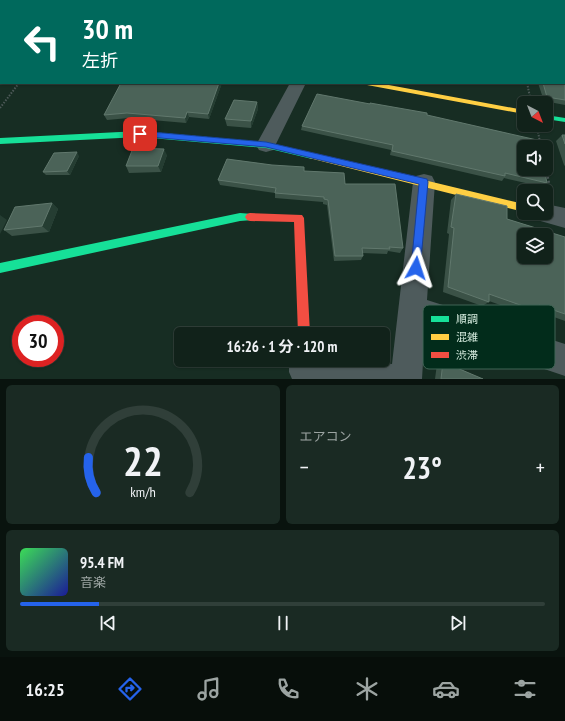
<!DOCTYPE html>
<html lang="ja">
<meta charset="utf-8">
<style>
:root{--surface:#11221a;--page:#1a2a23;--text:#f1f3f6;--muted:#9ca4a2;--line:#303f39;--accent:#2563eb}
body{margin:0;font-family:"PT Sans Narrow","Noto Sans JP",sans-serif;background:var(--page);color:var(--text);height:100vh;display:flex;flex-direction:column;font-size:15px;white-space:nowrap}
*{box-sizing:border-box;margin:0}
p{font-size:13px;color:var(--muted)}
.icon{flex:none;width:22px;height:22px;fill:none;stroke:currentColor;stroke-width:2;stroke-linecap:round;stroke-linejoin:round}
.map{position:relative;height:379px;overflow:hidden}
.side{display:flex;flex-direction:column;gap:6px;padding:6px;background:#09130e;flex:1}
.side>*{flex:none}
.hud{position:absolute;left:0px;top:0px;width:565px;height:84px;box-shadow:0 1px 3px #0004,0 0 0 1px var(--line);background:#00695c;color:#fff;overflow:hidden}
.needle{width:26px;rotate:138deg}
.tools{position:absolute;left:517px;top:96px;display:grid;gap:8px}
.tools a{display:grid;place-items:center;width:36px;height:36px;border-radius:6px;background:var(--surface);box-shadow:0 1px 3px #0004,0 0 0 1px var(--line);font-size:20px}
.speed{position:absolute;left:12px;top:315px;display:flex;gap:8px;font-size:20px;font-weight:700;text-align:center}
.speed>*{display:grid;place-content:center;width:52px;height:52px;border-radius:50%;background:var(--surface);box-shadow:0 1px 3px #0004,0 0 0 1px var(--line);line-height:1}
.speed .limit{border:6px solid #d22;background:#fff;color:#111}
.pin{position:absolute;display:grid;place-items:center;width:34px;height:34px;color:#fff;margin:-17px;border-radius:8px;box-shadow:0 2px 6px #0006}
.me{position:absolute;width:44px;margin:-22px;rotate:5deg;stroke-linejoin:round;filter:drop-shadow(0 0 3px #0008)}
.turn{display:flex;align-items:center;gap:14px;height:84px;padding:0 16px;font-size:18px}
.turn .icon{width:52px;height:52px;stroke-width:2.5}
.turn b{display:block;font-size:28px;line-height:34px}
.big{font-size:30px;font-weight:700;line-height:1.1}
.side .card{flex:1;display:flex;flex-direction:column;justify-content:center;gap:6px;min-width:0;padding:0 14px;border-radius:6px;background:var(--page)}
.side .dial{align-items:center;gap:0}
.dial svg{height:104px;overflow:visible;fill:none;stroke:var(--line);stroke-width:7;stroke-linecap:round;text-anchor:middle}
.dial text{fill:var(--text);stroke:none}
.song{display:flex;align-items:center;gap:12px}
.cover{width:48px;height:48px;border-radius:6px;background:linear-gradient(135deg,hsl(130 70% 55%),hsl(240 70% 35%))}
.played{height:4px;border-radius:2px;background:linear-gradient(90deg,var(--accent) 15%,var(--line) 15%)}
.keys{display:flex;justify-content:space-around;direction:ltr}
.heat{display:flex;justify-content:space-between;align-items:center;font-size:22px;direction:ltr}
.side .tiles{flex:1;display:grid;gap:6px;grid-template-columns:1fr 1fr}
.card:last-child{grid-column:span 2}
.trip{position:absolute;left:174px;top:327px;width:216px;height:40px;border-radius:6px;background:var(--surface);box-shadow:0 1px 3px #0004,0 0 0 1px var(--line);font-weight:700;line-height:40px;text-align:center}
.tabs{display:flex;height:64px;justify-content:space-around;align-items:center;background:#070e0a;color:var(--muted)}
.tabs .icon{width:28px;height:28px}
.tabs .selected{color:var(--accent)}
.tabs b{font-size:18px;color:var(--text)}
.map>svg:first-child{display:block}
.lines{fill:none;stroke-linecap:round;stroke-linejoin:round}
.path-far1{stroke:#4d5958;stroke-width:2;stroke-dasharray:1.5 1.5;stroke-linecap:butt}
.path{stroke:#4d5958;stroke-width:2.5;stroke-dasharray:2 2;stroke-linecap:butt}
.street{fill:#4e5b5c;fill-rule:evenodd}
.fast{fill:#16e098;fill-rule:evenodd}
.slow{fill:#ffcf43;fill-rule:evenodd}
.jam{fill:#f24e42;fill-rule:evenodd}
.wall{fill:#3b5247}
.shaded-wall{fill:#253d32}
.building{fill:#4b6358;stroke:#61786d;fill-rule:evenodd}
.route{fill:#2563eb;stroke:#184099}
.key{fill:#022c1b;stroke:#416556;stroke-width:1}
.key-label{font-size:11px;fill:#d5ebde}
</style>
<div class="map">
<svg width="565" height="379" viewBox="0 0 565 379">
<rect width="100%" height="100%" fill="#172d23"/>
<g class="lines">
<path class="path-far1" d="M527 83 530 97
M0 108 19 83
M538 132 540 142"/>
<path class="path" d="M540 141 541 147
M546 169 551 193"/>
<path class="street" d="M67 0H79L66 1Z
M501 0H513V1H501Z
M290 83H306L273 150 266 152 259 150 256 145Z
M424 174 432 176 435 182 427 300 565 344V376L425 329 422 379H292L289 372V360H355L392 364 413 182 416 176Z
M546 204 565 208V228L537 220 533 213H546Z"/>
<path class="fast" d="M0 68H1V72H0Z
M546 115 565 118V122L546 119Z
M140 131 266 142 312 153 316 156 312 159 266 148 140 137 0 144V138Z
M240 213 253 214 255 217 253 220 240 221 0 273V263Z"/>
<path class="slow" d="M364 83H378L524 110V114L367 85Z
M312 153 524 204V212L309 158 308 156 309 154Z"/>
<path class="jam" d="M250 213 302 215 304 218 310 334H298L294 222 250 221 247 220 245 217 247 214Z"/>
</g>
<path class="wall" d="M526 0H565V105L544 101 538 83H564V1H527Z
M121 83H222L209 119 189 117 186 123 129 118 107 120 104 115Z
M477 83H487L486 84Z
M257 102 258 109 251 128 227 126 225 119Z
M370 104 427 115 547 183 543 187 504 178 502 181 390 155 391 150 301 130 302 126Z
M562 135H565V166L564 165 556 141Z
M167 155 161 172 129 173 126 166Z
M79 156 70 175H46L43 172Z
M304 171 345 184 403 248 400 253 388 251 387 254 362 253 363 256 361 260 334 261 327 205 323 204V202L275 198V193L220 185 218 180Z
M456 194 507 219 565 237V321L540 312 531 316 489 301V302L482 306 443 292 449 234 447 233 451 200Z
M52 203 58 209 49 232 12 236 4 230Z
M443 362 483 379H435L437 364Z"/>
<path class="shaded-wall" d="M219 83H222L209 119 208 114Z
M257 102 258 109 251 128V121Z
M187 112 189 117 186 123 185 118Z
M164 149 167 155 161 172 158 166Z
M77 152 79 156 70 175 67 171Z
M52 203 58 209 49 232 42 226Z
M0 215 7 220 0 234Z"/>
<path class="building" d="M29 0H61L60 1H28Z
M149 0H166V1H149Z
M373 0H390L389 1H372Z
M417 0H496V1H417Z
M530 0H565V100L547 97 543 83H564V1H530Z
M0 6H1V50H0Z
M121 83H219L208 114 187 112 185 118 127 113 104 115Z
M317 94 370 104V103L427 113V115L537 140 538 147H524V169H544L547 183 505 173V176L392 151 393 145 302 126Z
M234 100 257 102 251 121 225 119Z
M562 135H565V144Z
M133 148 164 149 158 166H126Z
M77 152 67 171 43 172 54 153Z
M227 159 272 165 304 167V171L344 173 345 184H395L403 248 389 247 390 249 362 248 363 256H335L328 200 324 199V197L275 193 276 188 218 180Z
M456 194 507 206V219L565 237V314L539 305 540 312 489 294V302L448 287 454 228 451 227ZM524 235H546V257H524Z
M52 203 42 226 4 230 15 207Z
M443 362 483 379H441Z"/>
<path class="route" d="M140 131 266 142 427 179 428 182 420 271 416 273 413 271 411 268 419 184 266 147 137 136 136 134Z"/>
<rect x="423" y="305" width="132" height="64" rx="6" class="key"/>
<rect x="431" y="316" width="18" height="6" fill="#16e098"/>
<rect x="431" y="334" width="18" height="6" fill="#ffcf43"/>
<rect x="431" y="352" width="18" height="6" fill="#f24e42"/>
<g class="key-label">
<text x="456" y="323">順調</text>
<text x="456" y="341">混雑</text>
<text x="456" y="359">渋滞</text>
</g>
</svg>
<div class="tools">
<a><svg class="needle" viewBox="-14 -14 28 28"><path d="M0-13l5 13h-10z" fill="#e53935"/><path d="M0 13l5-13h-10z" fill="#9ca4a2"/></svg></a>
<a><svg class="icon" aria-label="sound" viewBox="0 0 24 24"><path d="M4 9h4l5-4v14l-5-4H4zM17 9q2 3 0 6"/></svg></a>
<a><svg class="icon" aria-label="search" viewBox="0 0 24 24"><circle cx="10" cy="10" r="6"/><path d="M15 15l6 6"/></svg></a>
<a><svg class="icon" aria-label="layers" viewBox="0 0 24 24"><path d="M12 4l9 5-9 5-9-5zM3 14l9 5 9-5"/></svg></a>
</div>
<div class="speed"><div class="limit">30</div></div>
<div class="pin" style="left:140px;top:134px;background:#d93025"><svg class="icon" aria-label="arrive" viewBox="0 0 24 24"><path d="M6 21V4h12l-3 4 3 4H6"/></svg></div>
<svg class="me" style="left:416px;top:268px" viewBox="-20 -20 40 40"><path d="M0-17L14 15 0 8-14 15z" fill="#2563eb" stroke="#fff" stroke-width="4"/></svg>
<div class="trip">16:26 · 1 分 · 120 m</div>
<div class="hud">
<div class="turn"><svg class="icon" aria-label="left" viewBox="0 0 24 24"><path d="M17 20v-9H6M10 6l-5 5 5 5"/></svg><div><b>30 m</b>左折</div></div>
</div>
</div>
<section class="side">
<div class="tiles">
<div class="card dial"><svg viewBox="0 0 100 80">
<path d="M14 69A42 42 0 1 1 86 69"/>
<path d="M14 69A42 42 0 0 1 8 42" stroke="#2563eb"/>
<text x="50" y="56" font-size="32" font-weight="700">22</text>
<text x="50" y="72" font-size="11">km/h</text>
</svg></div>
<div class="card"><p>エアコン</p>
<div class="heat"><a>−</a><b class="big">23°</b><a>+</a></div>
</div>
<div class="card">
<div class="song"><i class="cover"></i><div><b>95.4 FM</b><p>音楽</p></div></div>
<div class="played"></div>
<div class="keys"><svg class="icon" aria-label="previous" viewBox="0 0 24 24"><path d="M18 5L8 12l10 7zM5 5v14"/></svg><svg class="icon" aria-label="pause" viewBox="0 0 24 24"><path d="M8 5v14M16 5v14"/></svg><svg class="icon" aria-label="next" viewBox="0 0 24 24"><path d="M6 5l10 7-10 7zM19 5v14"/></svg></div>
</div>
</div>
</section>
<nav class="tabs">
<b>16:25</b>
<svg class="icon selected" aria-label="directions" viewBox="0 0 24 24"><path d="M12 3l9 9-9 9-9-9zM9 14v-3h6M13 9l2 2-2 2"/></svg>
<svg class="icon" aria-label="music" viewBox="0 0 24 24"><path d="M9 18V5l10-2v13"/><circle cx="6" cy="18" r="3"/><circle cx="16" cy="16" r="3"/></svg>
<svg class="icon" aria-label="phone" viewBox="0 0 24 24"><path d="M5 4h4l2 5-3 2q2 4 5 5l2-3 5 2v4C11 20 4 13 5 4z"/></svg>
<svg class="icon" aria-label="climate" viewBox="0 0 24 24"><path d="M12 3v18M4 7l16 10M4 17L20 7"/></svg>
<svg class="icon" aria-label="car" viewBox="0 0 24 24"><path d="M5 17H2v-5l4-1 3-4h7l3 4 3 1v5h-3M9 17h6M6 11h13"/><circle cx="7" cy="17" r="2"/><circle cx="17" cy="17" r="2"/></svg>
<svg class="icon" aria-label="filters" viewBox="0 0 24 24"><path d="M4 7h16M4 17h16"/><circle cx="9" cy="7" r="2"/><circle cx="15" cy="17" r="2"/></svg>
</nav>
